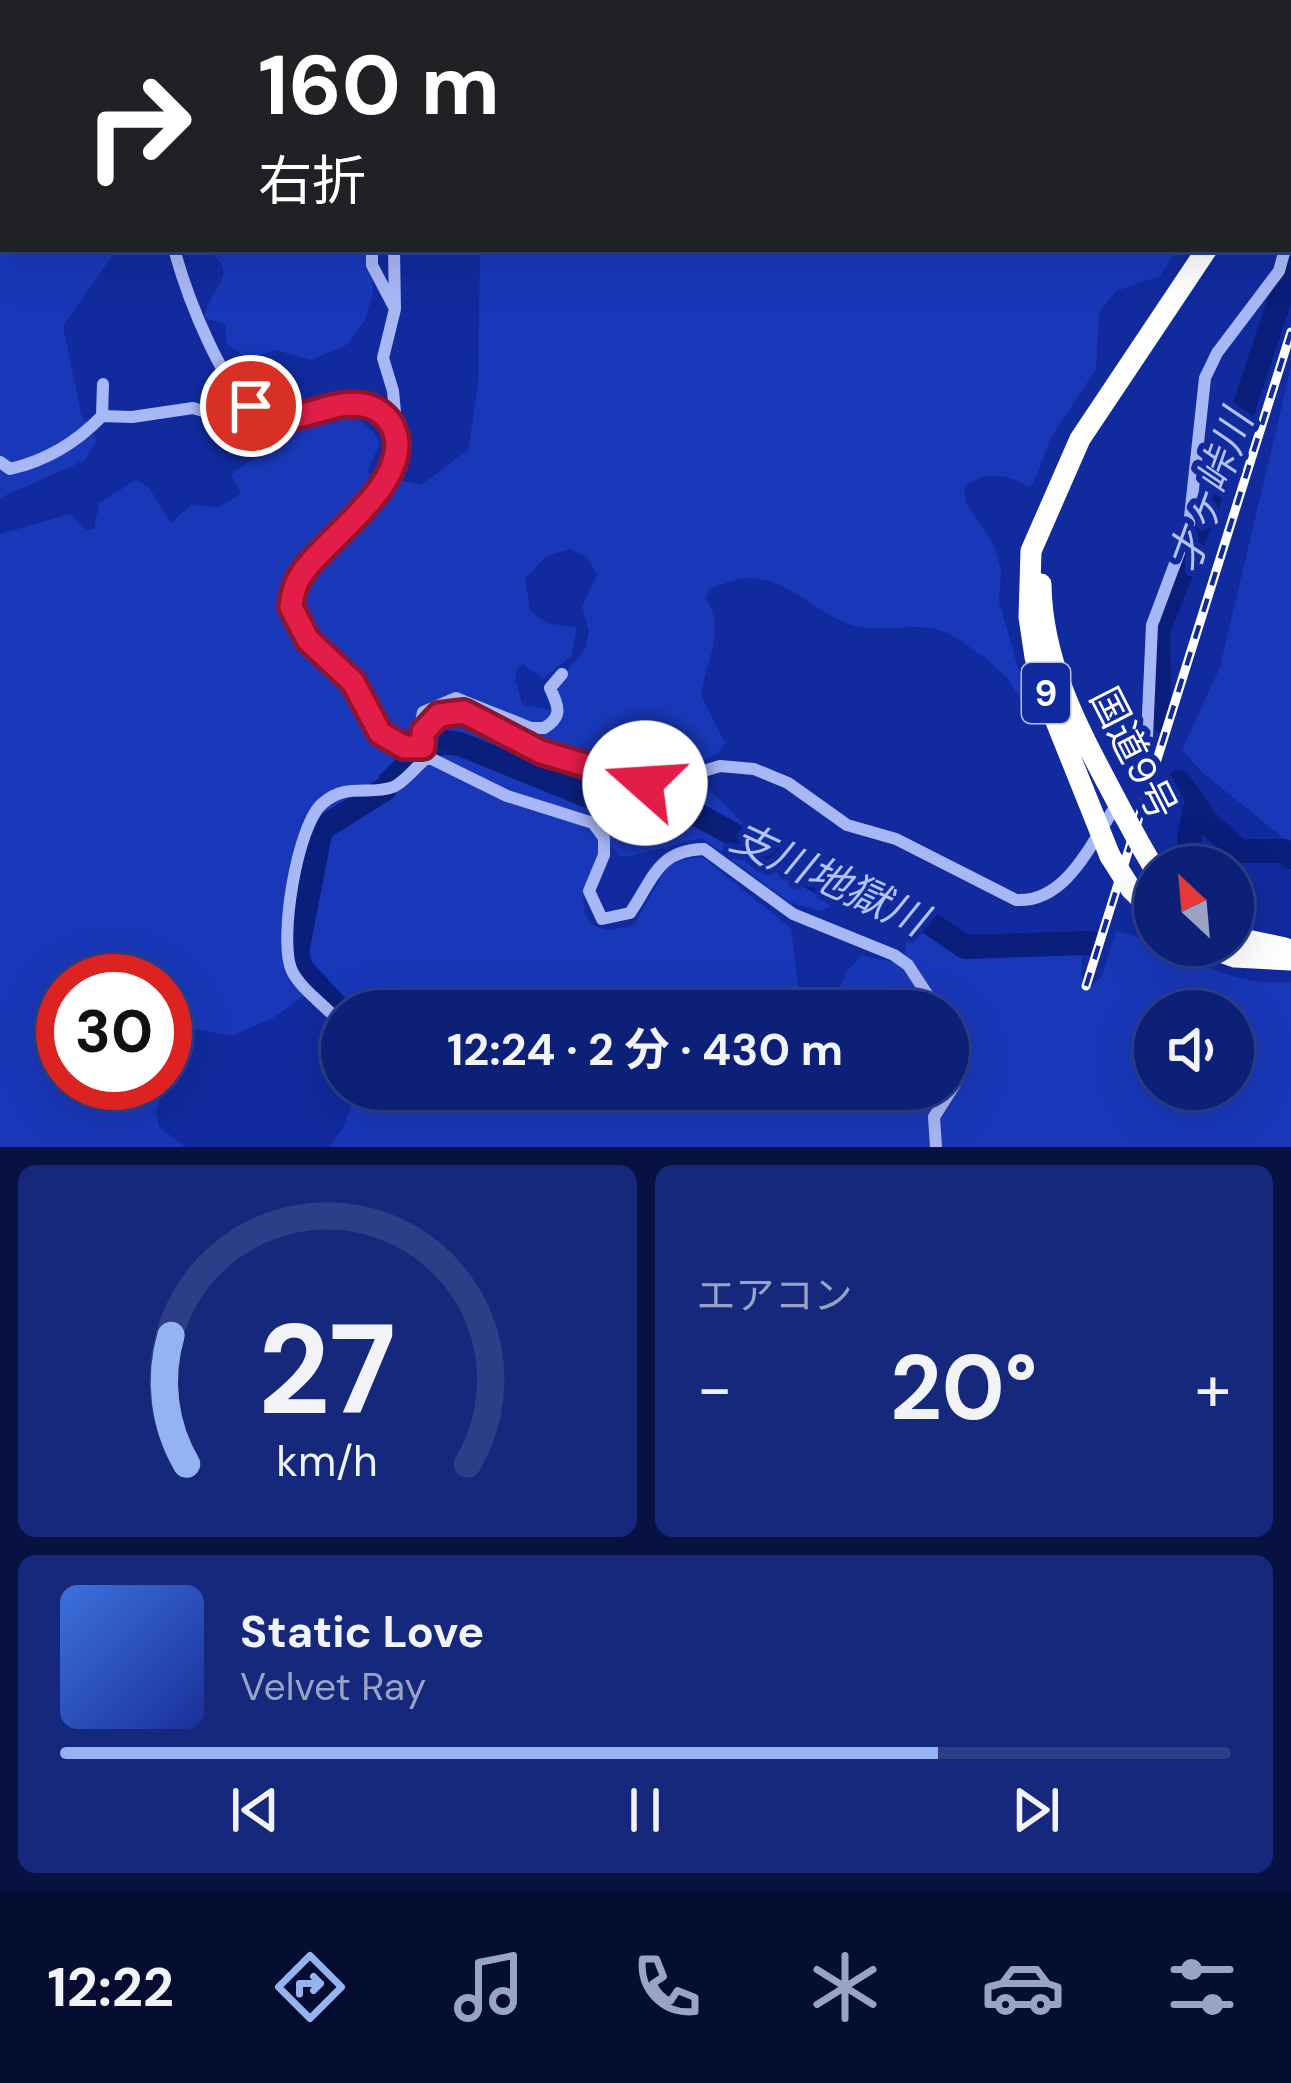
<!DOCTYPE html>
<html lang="ja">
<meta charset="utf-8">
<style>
:root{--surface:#0d2077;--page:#16287c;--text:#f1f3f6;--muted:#9aa3c6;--line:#2d3e89;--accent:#95b2f1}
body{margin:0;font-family:"DM Sans","Noto Sans JP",sans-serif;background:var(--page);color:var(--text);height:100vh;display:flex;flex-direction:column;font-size:45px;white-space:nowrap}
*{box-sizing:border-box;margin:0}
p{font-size:39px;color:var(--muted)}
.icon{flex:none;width:66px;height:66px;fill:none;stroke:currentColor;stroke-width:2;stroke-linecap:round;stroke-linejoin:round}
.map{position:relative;height:1147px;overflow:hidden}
.panel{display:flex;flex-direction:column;gap:18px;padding:18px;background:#071241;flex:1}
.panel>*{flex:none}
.guide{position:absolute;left:0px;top:0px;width:1293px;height:252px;box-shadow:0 12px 48px #0002,0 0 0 3px var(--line);background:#202124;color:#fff;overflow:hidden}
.needle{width:78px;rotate:334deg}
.fabs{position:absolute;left:1134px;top:846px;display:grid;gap:24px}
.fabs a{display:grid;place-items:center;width:120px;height:120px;border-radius:50%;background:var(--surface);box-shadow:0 12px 48px #0002,0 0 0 3px var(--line);font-size:60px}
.speed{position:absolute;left:36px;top:954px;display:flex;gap:24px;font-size:60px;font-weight:700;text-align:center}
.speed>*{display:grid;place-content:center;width:156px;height:156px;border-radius:50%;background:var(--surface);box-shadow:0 12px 48px #0002,0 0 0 3px var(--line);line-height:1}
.speed .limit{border:18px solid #d22;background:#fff;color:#111}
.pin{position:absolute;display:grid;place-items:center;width:102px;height:102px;color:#fff;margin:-51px;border:6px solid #fff;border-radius:50%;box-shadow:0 3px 12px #0007}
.me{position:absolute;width:132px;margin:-66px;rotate:289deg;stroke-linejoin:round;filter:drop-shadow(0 0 9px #0008)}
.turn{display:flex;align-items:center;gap:42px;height:252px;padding:0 60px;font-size:54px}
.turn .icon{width:156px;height:156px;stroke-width:2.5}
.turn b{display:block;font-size:84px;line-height:102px}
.big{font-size:90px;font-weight:700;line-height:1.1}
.panel .widget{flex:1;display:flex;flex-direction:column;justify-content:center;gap:18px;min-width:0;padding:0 42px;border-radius:18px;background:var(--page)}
.panel .dial{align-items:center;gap:0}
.dial svg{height:312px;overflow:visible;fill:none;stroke:var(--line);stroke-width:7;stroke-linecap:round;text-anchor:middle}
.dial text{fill:var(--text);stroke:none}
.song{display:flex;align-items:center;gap:36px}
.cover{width:144px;height:144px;border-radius:18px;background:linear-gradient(135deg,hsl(220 70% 55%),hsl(230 70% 35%))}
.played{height:12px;border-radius:6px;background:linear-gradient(90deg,var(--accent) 75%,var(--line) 75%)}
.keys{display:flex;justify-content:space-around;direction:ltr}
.heat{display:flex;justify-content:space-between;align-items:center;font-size:66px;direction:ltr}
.panel .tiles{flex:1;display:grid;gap:18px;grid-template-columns:1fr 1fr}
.widget:last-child{grid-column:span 2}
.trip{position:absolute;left:321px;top:990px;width:648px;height:120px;border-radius:60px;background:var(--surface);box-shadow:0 12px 48px #0002,0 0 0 3px var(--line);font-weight:700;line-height:120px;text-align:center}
.menu{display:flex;height:192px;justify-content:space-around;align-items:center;background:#050d30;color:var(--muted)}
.menu .icon{width:84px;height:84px}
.menu .active{color:var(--accent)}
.menu b{font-size:54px;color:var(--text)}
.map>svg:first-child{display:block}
.green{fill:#1938b9;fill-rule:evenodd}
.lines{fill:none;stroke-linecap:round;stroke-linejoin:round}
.stream{stroke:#9aaef8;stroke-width:4.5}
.river{stroke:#0a1e7b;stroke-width:24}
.street{stroke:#a8b7f5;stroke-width:12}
.highway{stroke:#fff;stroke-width:21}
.rail-casing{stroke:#fff;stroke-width:9}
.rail{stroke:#112b9f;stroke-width:4.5;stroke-dasharray:14;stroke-linecap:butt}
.highway-bridge{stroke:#fff;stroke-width:21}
.route-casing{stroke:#92132f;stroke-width:30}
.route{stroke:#e11d48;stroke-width:21}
.labels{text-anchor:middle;stroke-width:12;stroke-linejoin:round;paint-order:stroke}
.shield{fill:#112b9f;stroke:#b8bfe2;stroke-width:3}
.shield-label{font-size:36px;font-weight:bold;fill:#fff}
.street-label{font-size:39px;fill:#fff;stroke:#112b9f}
.water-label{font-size:42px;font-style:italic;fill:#b5c3fb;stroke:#112b9f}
</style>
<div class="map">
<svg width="1291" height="1147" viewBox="0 0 1291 1147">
<rect width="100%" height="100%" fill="#112b9f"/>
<path class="green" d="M396 0H1278V3H397Z
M0 18 3 249H117L63 326 81 414 97 440 85 460 0 498Z
M201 249H370L373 293 365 320 348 344 311 360 276 350 248 359 227 344 225 324 205 318C205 290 249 271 201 249Z
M480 249H1178L1160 276 1116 291 1099 313 1096 369 1051 437 1034 482 1029 487C1009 474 982 469 964 488L966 503 994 545 1001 571 999 601 1030 710C1018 700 1014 685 1003 674 992 662 973 650 960 640 925 615 889 636 852 625 816 614 794 582 754 578 739 577 723 584 709 589L706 599C727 629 705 663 701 696L725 743 717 754 653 787 665 794 711 791 787 868 825 892 830 907 820 911 790 902 702 838 631 856H620L610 846C592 862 564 920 604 929 612 931 625 927 634 925L670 862 702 857 791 928 798 985 813 1011H351L320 985 274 1017 232 1036 195 1029 186 1037 161 1095 156 1112 159 1127 185 1147H0V534L70 514 87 530 94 529 99 503 136 480 149 488 171 523 192 504 217 508 241 494 231 474 271 446 285 427C327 421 356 399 380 443L367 473 421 485 468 450 478 386ZM570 549 587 557 597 575 582 606 589 631 585 649 556 684 552 710C549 710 524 705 522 704L515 678 518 667 523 664 543 679 571 656 577 628 547 623 530 610 525 579 546 556ZM63 981H165V1083H63Z
M1291 367V844L1203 773 1182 750 1220 667Z
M911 915 970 953 1001 946H1077L1082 951 1081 974 1088 989 1102 976 1116 931C1176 943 1221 989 1291 982V1147H329L344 1127 356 1089H948V1011H822L832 1006 847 971 862 956 895 962 904 957ZM1155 1011H1233V1089H1155Z"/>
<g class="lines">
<path class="stream" d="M389 0 390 3"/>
<path class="river" d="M1160 720 1158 632 1237 428 1291 266
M434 746 443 742 460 744 585 795 698 815 836 891 912 911 965 947 1090 943
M390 782 403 769
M1179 782 1207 822 1239 851H1285L1291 857
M1189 841 1195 806
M342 1012 301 968 297 952 321 829 385 789"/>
<path class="street" d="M26 0 28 3
M369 0 370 3
M61 3 66 0
M1290 232 1291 229
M174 249C185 289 225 404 268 417 316 432 358 373 395 431
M372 249V265L394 307
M394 249 395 309 383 358 393 391 399 453 366 506 301 574 291 607 308 640 353 682 380 733 403 747H423
M102 416 132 417 193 408 250 425 264 417
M0 462 10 469C45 461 77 442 102 416L103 384
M426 727 421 722 423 712 456 698 531 728H544C564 716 558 706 550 688L562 674
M1146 759 1152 625 1189 526 1205 378 1217 353 1279 271 1285 249
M938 1011 908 965 894 955 793 914 704 849C657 850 653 880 630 913L602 919 589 891 604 855V838L593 823 507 796 428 757 423 732 439 715 464 712 541 752 645 783H664L720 766 754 769 788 783 847 825 896 839 1016 900C1068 903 1092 840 1118 803
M342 1025C327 1006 303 992 292 971 278 942 297 824 323 803 348 782 369 796 393 787 404 783 417 765 428 757
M329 1059 342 1053
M936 1147 934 1117 955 1084 948 1040"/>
<path class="highway" d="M1290 101 1291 98
M1041 584C1042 670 1086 742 1124 815
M1141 846 1155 870
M1110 856 1049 704 1035 657 1029 617 1031 551 1080 439 1207 249
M1131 889 1155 913
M1233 937 1285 948
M1201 945 1235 957 1291 960"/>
<defs>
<path id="rail" d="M1086 986 1291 332"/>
</defs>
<use href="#rail" class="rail-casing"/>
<use href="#rail" class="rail"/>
<path class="highway-bridge" d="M1124 815 1141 846
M1110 856 1131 889"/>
</g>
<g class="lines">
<defs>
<path id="route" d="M251 406C289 437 327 395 368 406 378 409 384 414 390 422 423 474 330 534 303 572 295 583 292 594 291 607L308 640 353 682 380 733 404 747H423V732L439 715 464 712 541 752 645 783"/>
</defs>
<use href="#route" class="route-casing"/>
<use href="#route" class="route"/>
</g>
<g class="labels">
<rect class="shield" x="1022" y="663" width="48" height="60" rx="9"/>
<g class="shield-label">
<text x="1046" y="706">9</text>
</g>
<g class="street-label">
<text transform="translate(1134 753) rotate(63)" y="14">国道9号</text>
</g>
<g class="water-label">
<text transform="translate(1210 491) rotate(-70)" y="15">才ヶ峠川</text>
<text transform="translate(829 878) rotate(25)" y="15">支川地獄川</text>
</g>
</g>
</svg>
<div class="fabs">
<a><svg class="needle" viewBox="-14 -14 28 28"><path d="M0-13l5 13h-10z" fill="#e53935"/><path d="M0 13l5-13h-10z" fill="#9aa3c6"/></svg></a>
<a><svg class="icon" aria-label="sound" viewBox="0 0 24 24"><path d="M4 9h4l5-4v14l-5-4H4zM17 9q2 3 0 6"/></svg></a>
</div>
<div class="speed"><div class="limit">30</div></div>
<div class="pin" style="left:251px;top:406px;background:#d93025"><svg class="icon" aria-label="arrive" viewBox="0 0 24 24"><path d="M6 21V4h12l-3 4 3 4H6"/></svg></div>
<svg class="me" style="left:645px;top:783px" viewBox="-20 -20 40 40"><circle r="19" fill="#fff"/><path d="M0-13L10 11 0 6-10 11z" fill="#e11d48"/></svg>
<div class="trip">12:24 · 2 分 · 430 m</div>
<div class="guide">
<div class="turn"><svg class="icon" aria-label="right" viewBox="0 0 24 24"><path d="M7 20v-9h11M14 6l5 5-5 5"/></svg><div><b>160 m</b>右折</div></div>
</div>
</div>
<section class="panel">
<div class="tiles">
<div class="widget dial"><svg viewBox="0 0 100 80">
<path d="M14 69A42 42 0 1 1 86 69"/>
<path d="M14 69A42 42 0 0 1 10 36" stroke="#95b2f1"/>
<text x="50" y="56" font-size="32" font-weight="700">27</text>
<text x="50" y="72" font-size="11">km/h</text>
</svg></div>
<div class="widget"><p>エアコン</p>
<div class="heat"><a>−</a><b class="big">20°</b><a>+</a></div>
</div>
<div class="widget">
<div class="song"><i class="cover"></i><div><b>Static Love</b><p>Velvet Ray</p></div></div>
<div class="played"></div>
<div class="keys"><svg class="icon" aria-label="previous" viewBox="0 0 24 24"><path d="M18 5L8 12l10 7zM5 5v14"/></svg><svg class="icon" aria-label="pause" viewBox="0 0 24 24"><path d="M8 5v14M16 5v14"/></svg><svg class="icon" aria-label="next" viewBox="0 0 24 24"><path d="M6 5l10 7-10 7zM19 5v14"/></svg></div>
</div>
</div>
</section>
<nav class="menu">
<b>12:22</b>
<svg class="icon active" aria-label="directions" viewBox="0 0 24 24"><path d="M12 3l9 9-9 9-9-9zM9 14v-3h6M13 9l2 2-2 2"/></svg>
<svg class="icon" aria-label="music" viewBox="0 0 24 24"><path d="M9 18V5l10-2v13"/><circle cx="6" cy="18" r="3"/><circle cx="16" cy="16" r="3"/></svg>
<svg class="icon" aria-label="phone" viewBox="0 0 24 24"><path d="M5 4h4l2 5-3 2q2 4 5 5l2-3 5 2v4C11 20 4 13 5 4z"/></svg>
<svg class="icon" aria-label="climate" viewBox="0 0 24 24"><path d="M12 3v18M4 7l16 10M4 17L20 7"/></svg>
<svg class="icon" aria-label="car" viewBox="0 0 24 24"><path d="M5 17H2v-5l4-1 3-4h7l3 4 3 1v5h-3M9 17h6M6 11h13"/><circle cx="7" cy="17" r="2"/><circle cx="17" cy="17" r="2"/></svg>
<svg class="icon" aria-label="filters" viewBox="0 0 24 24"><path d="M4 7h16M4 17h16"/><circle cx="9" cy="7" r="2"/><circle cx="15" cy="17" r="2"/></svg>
</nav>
